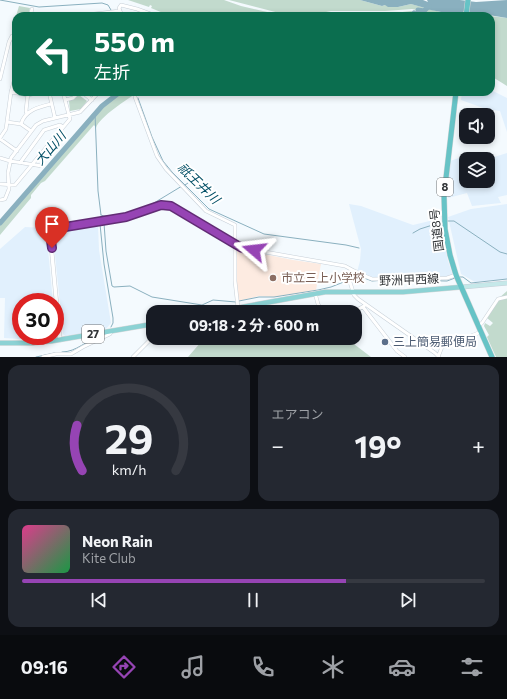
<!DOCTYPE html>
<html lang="ja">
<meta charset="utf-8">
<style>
:root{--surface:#171b24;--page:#242831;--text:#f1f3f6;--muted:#9ea1a6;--line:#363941;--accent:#9644b4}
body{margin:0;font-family:Commissioner,"Noto Sans JP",sans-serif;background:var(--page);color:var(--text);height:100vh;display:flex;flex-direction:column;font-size:15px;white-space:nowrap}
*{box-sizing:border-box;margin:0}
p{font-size:13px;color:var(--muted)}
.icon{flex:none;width:22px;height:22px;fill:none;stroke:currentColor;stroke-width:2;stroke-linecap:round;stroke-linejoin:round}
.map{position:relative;height:357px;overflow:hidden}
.panel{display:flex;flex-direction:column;gap:8px;padding:8px;background:#0d0f14;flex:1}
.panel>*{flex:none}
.banner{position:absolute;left:12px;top:12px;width:483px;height:84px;border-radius:12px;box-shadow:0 2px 6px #0003;background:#0b6e4f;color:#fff;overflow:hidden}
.controls{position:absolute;left:459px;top:108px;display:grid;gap:8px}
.controls a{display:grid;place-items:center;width:36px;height:36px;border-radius:8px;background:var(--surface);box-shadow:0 2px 6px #0003;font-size:20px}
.speed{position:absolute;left:12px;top:293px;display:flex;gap:8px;font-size:20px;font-weight:700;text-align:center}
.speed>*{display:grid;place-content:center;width:52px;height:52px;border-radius:50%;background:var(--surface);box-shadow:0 2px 6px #0003;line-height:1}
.speed .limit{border:6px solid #d22;background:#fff;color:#111}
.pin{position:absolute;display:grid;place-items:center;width:34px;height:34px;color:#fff;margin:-41px -17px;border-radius:50% 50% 50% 0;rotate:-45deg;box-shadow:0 0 4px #0007}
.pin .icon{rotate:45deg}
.me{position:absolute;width:44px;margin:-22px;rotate:287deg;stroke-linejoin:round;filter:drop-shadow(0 0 3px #0008)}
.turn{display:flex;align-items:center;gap:14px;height:84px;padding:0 16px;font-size:18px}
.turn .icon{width:52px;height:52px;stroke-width:2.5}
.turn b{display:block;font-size:28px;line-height:34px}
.big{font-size:30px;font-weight:700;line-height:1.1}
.panel .tile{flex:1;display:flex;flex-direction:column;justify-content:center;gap:6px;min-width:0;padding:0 14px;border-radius:12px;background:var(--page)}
.panel .dial{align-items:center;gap:0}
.dial svg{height:104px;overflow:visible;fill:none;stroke:var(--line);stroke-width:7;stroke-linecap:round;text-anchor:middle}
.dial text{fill:var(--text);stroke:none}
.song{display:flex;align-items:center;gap:12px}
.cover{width:48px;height:48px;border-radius:6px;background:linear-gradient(135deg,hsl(330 70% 55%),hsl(140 70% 35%))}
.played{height:4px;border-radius:2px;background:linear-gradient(90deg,var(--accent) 70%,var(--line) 70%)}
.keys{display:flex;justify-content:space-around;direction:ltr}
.heat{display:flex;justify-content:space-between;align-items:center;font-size:22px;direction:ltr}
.panel .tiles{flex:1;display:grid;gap:8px;grid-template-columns:1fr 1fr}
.tile:last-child{grid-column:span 2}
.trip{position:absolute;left:146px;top:305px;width:216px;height:40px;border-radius:12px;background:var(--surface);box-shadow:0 2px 6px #0003;font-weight:700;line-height:40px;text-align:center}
.menu{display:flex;height:64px;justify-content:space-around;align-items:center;background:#090b0e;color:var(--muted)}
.menu .icon{width:28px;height:28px}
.menu .current{color:var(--accent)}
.menu b{font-size:18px;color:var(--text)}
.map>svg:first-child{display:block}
.built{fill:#e1f0fd}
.education{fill:#fdebe1}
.green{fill:#c2dacd}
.water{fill:#8ab0bf}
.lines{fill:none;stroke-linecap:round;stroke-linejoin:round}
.stream{stroke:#8ab0bf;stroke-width:1}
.river{stroke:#8ab0bf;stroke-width:5}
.minor-casing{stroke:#c8d0d8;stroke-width:4}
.tertiary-casing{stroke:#c8d0d8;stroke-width:4.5}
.secondary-casing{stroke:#c8d0d8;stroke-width:5}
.primary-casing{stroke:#d6d6d7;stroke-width:5.5}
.trunk-casing{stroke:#d6d6d7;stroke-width:6}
.minor{stroke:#fff;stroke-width:3}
.tertiary{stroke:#fff;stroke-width:3.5}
.secondary{stroke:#c5e8e9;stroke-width:4}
.primary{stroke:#8cd2d4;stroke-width:4.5}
.trunk{stroke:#66c3c6;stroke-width:5}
.route-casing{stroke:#622c75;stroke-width:10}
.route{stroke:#9644b4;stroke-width:7}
.education-dot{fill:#8d6e63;stroke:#fff;stroke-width:1.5}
.service-dot{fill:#5c6f8a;stroke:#fff;stroke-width:1.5}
.labels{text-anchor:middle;stroke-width:4;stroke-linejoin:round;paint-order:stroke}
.shield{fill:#fff;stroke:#6e7072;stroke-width:1}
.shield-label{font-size:11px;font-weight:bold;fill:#303336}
.street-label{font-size:12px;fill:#303336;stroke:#fff}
.education-label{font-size:12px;fill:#785e54;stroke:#fff;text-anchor:start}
.service-label{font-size:12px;fill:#4e5e75;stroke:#fff;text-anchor:start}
.water-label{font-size:13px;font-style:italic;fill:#004e65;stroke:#fff}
</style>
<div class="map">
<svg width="507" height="357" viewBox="0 0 507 357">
<rect width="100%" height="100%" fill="#f4fafe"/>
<path class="built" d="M491 90 507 98V132L500 111 486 109 461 100 462 92H491Z
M507 153V195L498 197 501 203 472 206 467 193 448 198 447 193 450 161 465 156 477 159H466V181H488V159Z
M349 204 361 206 413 225 438 219 440 220 448 261 453 276 446 277 375 278 369 277 357 272 360 261 361 249Z
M507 204V279L475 282 461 274 448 217 471 209Z
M98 224 99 250 111 323 106 329 88 333 65 336 63 334 53 235 55 231Z
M25 227 46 228 53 302H21V336H55V320L57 335 53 338 37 340 4 338 5 298H0V249Z"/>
<path class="education" d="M238 249 293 260 321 264 316 290 275 297 259 296 238 301 237 282 236 251Z"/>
<path class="green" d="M128 0H224L241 6 285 16H170V14H169L168 15 151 8 152 6 150 5 149 7Z
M229 0H360L382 6 385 5 398 7 411 4 444 13 457 14 463 11 489 16H421L417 10 412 9 385 11H331L326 12 321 16H291Z
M19 6 30 8 28 16H16Z
M411 11 414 12 410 14V16H324L328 13H394Z
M491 16 507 18V86L491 76Z
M119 92H138C128 99 99 117 96 128L94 125 45 181 41 183 31 195V198L0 235V226L4 217 92 114Z
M79 95 87 101 81 109 70 111 69 101Z
M507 291V357H496L487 337 489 335 484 326 485 323 490 326 493 323 487 318 499 298Z
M208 338H346L371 357H188L201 342Z"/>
<path class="water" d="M360 0H423L428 2 427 0H460L476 2 507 0V18L464 11 463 12 451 14 426 9 420 12V11L424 10 425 8 411 4 398 7H388L385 5 382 6Z"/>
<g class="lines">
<path class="stream" d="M0 0 39 7 102 3 108 5 111 10
M138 98 152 137 163 161 172 172 209 209 264 234 346 245 359 248
M95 113 98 191 101 215
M185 185 188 183
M144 209 182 186
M101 215 104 216 128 215
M447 221H454L500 252 507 254
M104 223 106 251 112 286 114 287 130 286 152 297 202 305 213 300 236 302
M100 224 104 264 113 318V323L111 327
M413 233 420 229 442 222
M460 277H463L471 283 507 279
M397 280 447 281 455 278
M239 301 259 297H274L318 290 331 287 359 276 372 281 385 280
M62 352C77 352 86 340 100 336
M36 357 55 353"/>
<path class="river" d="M418 10 424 11 429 6
M411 16 414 13
M0 223 102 106 120 92"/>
<defs>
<path id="minor" d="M30 16 32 9
M77 16 120 11
M122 16 119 8 121 5 137 9 156 16
M0 79 9 42 12 36
M11 92 28 95 41 92
M49 92 55 118
M82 92 92 100
M135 97 157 156 166 169 206 211 235 225V281L238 308
M65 100 73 98 79 92
M27 114 26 111 28 92
M7 122 21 124 31 131
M21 124C25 110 39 107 51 104
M0 138 6 129 11 92 16 74
M0 139 17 151
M0 158 10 161 42 166
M20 163 44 130 60 125 63 127
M0 184 15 185 70 119 63 92
M0 200 5 199 9 189 8 173 11 158 36 125 43 121 80 112 99 92
M235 244 242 248 345 266 358 273 372 279 447 278 456 275
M355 271 349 279 354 295 358 299 435 353 439 357
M315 293 318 304 323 312
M363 307 397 351 405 357
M353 312 364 306
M478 326 482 323 498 299 507 297
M43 357 56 354H71L83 347 110 334 112 331
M133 357 153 337
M438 357 442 347 481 332"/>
<path id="tertiary" d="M60 340 50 233V230L53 229 126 217 161 205 171 206 235 244"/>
<path id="secondary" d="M462 287 507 283"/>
<path id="primary" d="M215 312 325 292H403L462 287
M0 343H33L52 341 153 324"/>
<path id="trunk" d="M466 16 468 0
M456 92 444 195 445 229 450 255 456 275 492 357"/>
</defs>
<use href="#minor" class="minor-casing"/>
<use href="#tertiary" class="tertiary-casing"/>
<use href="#secondary" class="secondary-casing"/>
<use href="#primary" class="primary-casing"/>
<use href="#trunk" class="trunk-casing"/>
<use href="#minor" class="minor"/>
<use href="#tertiary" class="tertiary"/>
<use href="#secondary" class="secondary"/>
<use href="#primary" class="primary"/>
<use href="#trunk" class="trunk"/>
</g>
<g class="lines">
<defs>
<path id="route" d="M52 248 50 233V230L53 229 126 217 161 205 171 206 235 244 242 248 254 250"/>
</defs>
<use href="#route" class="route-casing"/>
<use href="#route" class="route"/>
</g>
<circle class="education-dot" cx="273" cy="278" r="4"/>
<circle class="service-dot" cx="385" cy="342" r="4"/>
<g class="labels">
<g class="shield">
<rect x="437" y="178" width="16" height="18" rx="3"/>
<rect x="82" y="325" width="22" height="18" rx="3"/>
</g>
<g class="shield-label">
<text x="445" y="191">8</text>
<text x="93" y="338">27</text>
</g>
<g class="street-label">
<text transform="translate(437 230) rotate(-97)" y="4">国道8号</text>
<text transform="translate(409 280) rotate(-2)" y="4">野洲甲西線</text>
</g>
<g class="education-label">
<text x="281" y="282">市立三上小学校</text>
</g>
<g class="service-label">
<text x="393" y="346">三上簡易郵便局</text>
</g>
<g class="water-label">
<text transform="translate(50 148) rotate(-49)" y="5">大山川</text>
<text transform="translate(199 183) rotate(44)" y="5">祇王井川</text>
</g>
</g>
</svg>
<div class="controls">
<a><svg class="icon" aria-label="sound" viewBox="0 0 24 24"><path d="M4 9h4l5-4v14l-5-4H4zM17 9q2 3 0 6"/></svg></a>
<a><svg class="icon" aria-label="layers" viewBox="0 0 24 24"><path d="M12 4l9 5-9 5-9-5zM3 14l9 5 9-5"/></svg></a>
</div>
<div class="speed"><div class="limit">30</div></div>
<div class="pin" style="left:52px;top:248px;background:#d93025"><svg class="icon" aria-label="arrive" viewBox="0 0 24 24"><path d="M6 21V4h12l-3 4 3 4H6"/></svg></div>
<svg class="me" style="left:254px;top:250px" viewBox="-20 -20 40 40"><path d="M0-17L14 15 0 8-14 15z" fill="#9644b4" stroke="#fff" stroke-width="4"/></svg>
<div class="trip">09:18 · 2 分 · 600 m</div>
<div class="banner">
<div class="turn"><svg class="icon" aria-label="left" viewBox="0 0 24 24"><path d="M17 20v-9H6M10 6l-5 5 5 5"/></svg><div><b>550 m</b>左折</div></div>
</div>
</div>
<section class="panel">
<div class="tiles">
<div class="tile dial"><svg viewBox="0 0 100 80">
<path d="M14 69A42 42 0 1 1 86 69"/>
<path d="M14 69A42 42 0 0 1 10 34" stroke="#9644b4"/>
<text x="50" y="56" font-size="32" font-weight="700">29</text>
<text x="50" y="72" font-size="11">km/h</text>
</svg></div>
<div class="tile"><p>エアコン</p>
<div class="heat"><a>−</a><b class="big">19°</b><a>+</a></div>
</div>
<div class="tile">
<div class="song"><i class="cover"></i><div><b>Neon Rain</b><p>Kite Club</p></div></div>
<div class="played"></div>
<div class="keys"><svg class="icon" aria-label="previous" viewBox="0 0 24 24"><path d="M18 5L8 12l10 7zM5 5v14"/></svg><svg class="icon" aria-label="pause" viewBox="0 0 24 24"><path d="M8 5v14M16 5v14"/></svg><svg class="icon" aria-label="next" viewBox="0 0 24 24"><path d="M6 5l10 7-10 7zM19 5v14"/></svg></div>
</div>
</div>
</section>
<nav class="menu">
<b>09:16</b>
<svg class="icon current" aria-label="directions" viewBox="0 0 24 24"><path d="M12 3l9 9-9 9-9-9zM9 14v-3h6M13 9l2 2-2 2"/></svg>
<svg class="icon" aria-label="music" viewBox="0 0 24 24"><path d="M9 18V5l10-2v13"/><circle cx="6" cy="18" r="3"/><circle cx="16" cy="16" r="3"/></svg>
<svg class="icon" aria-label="phone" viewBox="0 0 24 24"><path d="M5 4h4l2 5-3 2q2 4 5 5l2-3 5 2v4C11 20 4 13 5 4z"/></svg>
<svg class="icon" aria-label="climate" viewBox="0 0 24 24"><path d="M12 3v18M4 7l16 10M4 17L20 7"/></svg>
<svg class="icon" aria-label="car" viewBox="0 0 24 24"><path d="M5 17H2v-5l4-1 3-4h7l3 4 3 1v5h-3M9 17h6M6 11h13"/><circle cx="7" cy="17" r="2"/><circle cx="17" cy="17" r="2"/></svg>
<svg class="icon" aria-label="filters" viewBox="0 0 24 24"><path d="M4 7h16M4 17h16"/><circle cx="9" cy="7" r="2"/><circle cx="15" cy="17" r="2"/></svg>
</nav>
